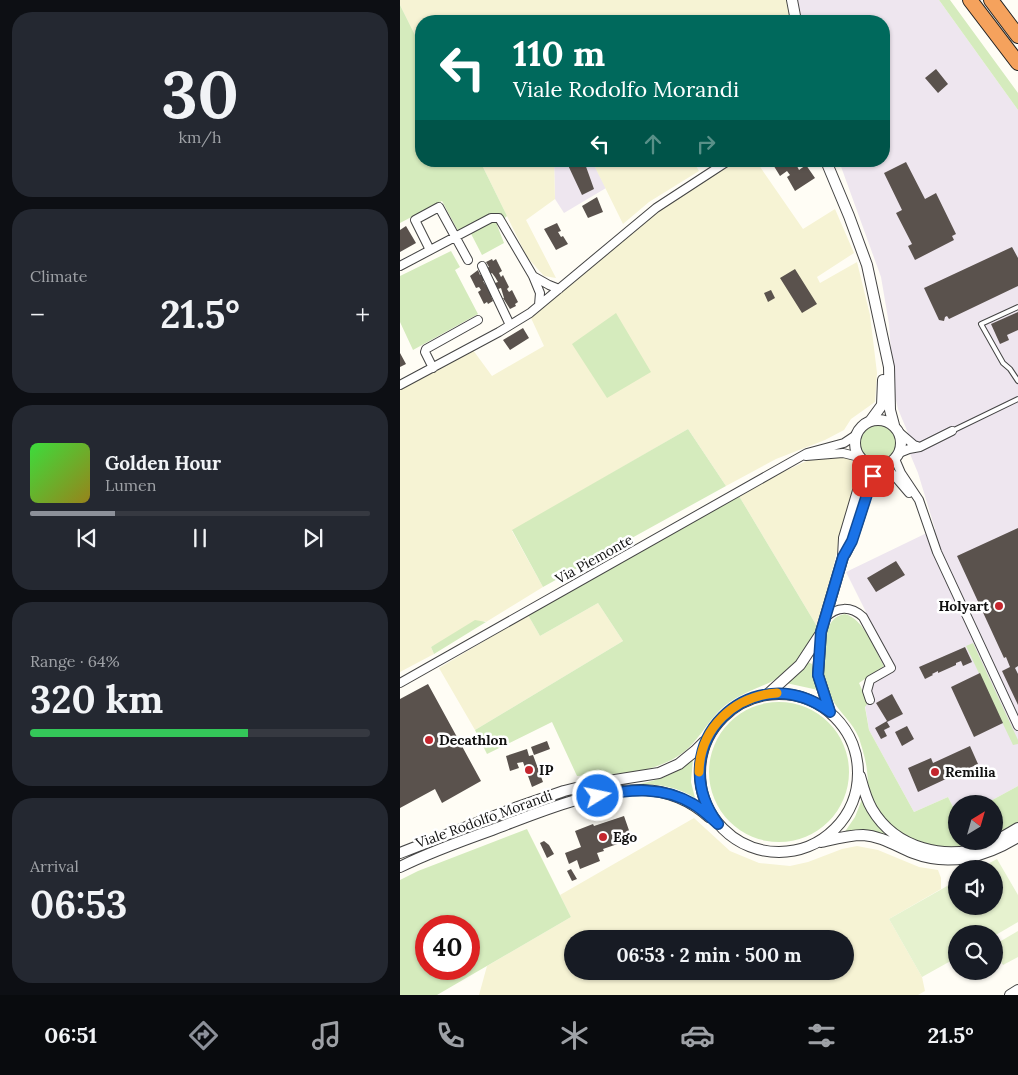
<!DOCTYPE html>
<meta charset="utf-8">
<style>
:root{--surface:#171b24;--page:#242831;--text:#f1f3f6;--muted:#9ea1a6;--line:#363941;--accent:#8c9099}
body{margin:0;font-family:Lora,serif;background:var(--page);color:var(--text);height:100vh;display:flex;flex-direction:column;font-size:19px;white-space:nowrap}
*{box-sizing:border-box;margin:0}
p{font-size:16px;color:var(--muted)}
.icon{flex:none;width:28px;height:28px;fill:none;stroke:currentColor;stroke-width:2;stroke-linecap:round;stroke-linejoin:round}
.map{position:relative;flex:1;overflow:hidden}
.panel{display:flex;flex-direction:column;gap:12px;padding:12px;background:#0d0f14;width:400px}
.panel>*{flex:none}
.banner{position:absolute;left:15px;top:15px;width:475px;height:152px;border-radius:20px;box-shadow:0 1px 4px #0004;background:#00695c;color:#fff;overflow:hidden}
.needle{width:32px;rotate:37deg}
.fabs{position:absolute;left:548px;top:795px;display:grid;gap:10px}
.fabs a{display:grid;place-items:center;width:55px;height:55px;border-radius:50%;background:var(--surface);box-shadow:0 1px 4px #0004;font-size:25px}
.speed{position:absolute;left:15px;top:915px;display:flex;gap:10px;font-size:25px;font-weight:700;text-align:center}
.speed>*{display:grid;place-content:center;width:65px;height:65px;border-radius:50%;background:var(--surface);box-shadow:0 1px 4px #0004;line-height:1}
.speed .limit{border:8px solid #d22;background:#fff;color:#111}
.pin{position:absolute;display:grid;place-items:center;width:42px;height:42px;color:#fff;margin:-21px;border-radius:10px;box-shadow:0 2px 8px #0006}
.me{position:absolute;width:55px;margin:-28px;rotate:80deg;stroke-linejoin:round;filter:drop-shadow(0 0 4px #0008)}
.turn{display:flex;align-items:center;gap:18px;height:105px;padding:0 15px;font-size:22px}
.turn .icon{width:65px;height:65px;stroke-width:2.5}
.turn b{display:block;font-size:35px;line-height:42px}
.lanes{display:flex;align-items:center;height:48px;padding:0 15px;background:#0003;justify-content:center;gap:25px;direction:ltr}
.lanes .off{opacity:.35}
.big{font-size:38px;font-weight:800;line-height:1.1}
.panel .widget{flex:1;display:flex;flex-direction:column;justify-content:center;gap:8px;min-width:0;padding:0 18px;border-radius:20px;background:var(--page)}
.panel .dial{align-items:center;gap:0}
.dial b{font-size:65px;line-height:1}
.song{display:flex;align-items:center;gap:15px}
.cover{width:60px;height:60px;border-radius:8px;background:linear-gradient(135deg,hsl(120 70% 55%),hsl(50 70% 35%))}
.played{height:5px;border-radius:2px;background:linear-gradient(90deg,var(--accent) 25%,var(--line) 25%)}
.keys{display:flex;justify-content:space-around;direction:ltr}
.heat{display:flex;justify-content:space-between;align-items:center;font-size:28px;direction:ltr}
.charge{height:8px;border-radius:4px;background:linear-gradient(90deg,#34c759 64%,var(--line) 0)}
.trip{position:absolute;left:164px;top:930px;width:290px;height:50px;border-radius:25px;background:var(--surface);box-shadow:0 1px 4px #0004;font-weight:800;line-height:50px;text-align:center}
.tab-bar{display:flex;height:80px;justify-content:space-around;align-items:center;background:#090b0e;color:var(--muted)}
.tab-bar .icon{width:35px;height:35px}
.tab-bar .on{color:var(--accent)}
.tab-bar b{font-size:22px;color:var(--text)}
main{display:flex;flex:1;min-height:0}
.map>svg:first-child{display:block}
.industrial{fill:#eee6ef}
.farmland{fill:#f6f3d4;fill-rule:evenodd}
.green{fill:#d5ebbd;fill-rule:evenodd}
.pitch{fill:#e6f2cf}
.building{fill:#5a524d}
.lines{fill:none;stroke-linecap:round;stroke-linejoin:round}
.service-casing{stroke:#444;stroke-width:6}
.minor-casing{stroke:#444;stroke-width:10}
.tertiary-casing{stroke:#444;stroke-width:12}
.motorway-casing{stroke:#222;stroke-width:16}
.service{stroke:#fff;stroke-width:4}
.minor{stroke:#fff;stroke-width:8}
.tertiary{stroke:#fff;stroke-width:10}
.motorway{stroke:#f5a25d;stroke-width:14}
.route-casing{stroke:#114b97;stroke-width:12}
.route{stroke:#1a73e8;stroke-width:9}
.slow{stroke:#f59e0b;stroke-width:9}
.poi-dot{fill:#c4262e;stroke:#fff;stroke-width:2}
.labels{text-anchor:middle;stroke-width:5;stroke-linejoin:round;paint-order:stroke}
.street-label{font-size:14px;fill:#111;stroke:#fff}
.poi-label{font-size:14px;font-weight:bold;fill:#111;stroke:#fff;text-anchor:start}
</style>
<main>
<section class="panel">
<div class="widget dial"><b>30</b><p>km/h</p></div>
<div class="widget"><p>Climate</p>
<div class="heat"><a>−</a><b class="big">21.5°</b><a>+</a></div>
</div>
<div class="widget">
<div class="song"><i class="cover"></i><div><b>Golden Hour</b><p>Lumen</p></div></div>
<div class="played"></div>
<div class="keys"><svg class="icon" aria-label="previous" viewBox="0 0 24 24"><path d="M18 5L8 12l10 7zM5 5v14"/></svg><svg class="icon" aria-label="pause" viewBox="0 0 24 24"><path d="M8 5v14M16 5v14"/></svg><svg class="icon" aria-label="next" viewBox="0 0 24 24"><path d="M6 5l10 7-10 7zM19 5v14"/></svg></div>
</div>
<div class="widget"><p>Range · 64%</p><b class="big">320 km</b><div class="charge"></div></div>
<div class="widget"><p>Arrival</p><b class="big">06:53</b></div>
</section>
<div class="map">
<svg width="618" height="995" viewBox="0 0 618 995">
<rect width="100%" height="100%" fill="#fffdf5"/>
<path class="industrial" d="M398 0H539L618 110V786L585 804H556V813L548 797 514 812 469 730 462 686 491 667 463 617 466 612 446 572 535 529 518 473 510 454 508 433 498 409 494 392 489 324 481 277 439 161H484V21H402Z
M154 161H192L206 188 164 213 155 199Z"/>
<path class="farmland" d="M0 0H387L391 21H21V47L0 5Z
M80 161H154L155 199 126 220 156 278 144 276 127 257Z
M192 161H293L299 171 249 202 223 224Z
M336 161H356L403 229 435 209 454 253 417 277 420 283 457 262 470 315 477 373 475 402 451 419 444 430 425 440 376 459 326 486 288 429 112 531 143 587 86 622 85 621 31 647 34 654 0 672V390L73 350 92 376 144 346 131 318 260 209Z
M440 456 449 457 456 466 457 471 418 628 339 496 374 476 413 458Z
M198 603 223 641 75 730 39 668 128 615 140 636Z
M294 818 330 851 359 863 390 866 408 862 442 849 457 846 478 850 519 867 538 870 541 878V889L489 919 522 977 525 991 518 995H79L87 966 171 917 160 895ZM172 939H445V971H172Z"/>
<path class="green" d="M539 0H550L618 93V110Z
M0 5 21 47V161H80L107 216 97 225 104 243 82 255 67 226 58 231 42 201 0 223Z
M51 251 60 267 55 270 78 314 13 350 0 322V276Z
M216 313 251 372 207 398 172 344Z
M459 443a19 19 0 1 1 38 0a19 19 0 1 1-38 0Z
M288 429 326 486 143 587 112 530Z
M339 496 418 628C410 651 387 676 364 685 348 692 334 697 321 709 301 729 295 750 267 762 240 775 206 774 177 776L152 722 87 754 75 730 223 641 198 603 140 636 128 615Z
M445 614C464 619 475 650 484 666L459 683 468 703 465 707 469 730 514 812 548 797 556 813V841H587C543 858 490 843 471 797 468 789 468 780 467 771 466 760 462 748 459 738 452 722 444 717 435 704 423 685 418 655 426 634 430 623 433 616 445 614Z
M75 620 86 622 34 654 31 647Z
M573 643 618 740V744L613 745 566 646Z
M408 662 412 664 418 690 386 683Z
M309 772a70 70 0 1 1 140 0a70 70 0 1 1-140 0Z
M293 758 291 782 295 798C278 787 259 784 239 784 260 780 277 774 293 758Z
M618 786V823L594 838V804H585Z
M462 799C471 815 478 827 492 838 475 832 462 829 444 833L455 817Z
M127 829 171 917 37 995H0V880L18 871ZM26 926H69V969H26Z"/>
<path class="pitch" d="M597 859 618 895V922L594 936V934H556V958L522 977 489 919 556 881V906H594V869H578Z
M618 931V957L603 965 594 950V945Z"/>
<path class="building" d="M536 69 548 84 538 93 525 78Z
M166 161H184L194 189 182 195Z
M374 161H400L401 163 397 166 399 170 406 165 415 178 395 191 387 177 390 175 387 171 380 176 372 163Z
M506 162 525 199 536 193 556 234 552 236 554 240 515 260 508 246 512 244 496 213 502 210 484 173Z
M197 197 203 212 188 218 182 206Z
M157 223 161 231 158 232 161 237 163 236 168 244 156 250 144 229Z
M6 226 16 243 0 252V230Z
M612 247 618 258V286L549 319 547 316 545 317 544 321 539 320 524 288Z
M92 259 93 261 96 259 102 271 99 273 101 277 103 275 109 287 107 289 109 292 112 290 118 302 115 304 116 306 110 309 103 298H104L101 288 98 289 95 283 98 282 95 277 92 273 90 274 87 268 89 267 86 262Z
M395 269 417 304 402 313 380 278Z
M78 270 80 275 82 274 85 280 83 281 93 296H91L93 301 88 304 87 302 84 304 78 292 81 290 79 287 76 288 70 276Z
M371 290 375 298 368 302 364 293Z
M618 312V330L607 335 609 340 600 344 591 324Z
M123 328 129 338 110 350 103 340Z
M0 353 6 364 0 367Z
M618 528V666L615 668 618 674V705L602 671 610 667 606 657 604 658 557 556Z
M496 561 505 575 476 592 467 578Z
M565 647 572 662 563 666 561 661 556 663V665L538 673V671L532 674 533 675 525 679 519 667Z
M580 673 603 723 574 737 551 687Z
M28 684 81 781 42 803 35 789 0 808V699Z
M492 694 503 714 487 722 490 727 484 730 487 736 481 739 475 728 487 721 476 703Z
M507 726 514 739 502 746 495 732Z
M147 741 150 749 134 755 131 747Z
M570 746 578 764 518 792 508 768 531 758 533 763Z
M127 749 129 756 133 755 143 782 132 787 123 762 117 763 119 768 110 771 106 756Z
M224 816 232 839 203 849 204 851 197 853 200 861 180 869 177 860 169 864 165 853 181 847 175 831 193 824 194 826Z
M144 841 149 845 154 854 147 858 140 843Z
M171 869 177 879 172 881 167 871Z"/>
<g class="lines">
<defs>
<path id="service" d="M618 307 581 324 603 363 610 369 618 381
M552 431 618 399"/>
<path id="minor" d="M30 250 15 220 39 207 68 260
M0 266 91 218H99L133 276 140 293 139 305
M82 266 110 325
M133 276 149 285 159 289
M33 368 25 352 26 349 78 320
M0 385 99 332 130 313 256 208 328 161
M500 433 514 445 520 447
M499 453 509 449 520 447 552 431
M406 456 443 453 459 457
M495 459 501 473 519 500 537 552 618 726
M481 466 491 472 509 493
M425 618C437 606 451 606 463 617L491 668 470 680 467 691 470 700
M0 683 407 453 444 443 456 435"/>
<path id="tertiary" d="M392 0 396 21
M426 161 449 216 467 265 489 367 490 410 494 425
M455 443a23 23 0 1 1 46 0a23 23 0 1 1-46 0Z
M471 420 482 405 483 380
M445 554C460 526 463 494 478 466
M300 773a79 79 0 1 1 158 0a79 79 0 1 1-158 0Z
M368 694 400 665 421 633
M430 712 418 675 421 632 443 557 444 538 460 484 462 460
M460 776C463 787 466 799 472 809 495 848 546 862 587 845 598 840 608 834 618 828
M421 842C434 839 449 835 463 835 481 836 496 846 513 853 549 867 586 857 618 837
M0 853 115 808 164 791 196 783 259 773 279 764 295 751 304 742
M0 867C30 852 61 841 92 830 140 812 192 789 243 790 269 791 290 800 309 817
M610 995 618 990"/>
<path id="motorway" d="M570 0 618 63
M591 0 618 36"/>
</defs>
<use href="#service" class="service-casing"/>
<use href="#minor" class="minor-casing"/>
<use href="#tertiary" class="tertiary-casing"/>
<use href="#motorway" class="motorway-casing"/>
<use href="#service" class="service"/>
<use href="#minor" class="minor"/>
<use href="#tertiary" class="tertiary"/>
<use href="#motorway" class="motorway"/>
</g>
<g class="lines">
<defs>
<path id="route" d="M198 796C230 789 263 786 293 804 302 809 310 817 318 824 260 745 352 654 430 712L418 675 421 632 443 557 452 541 473 476"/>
</defs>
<use href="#route" class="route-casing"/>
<use href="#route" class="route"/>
<path class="slow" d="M299 772C300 728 334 696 377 693"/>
</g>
<g class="poi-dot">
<circle cx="599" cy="606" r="5"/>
<circle cx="29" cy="740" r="5"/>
<circle cx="129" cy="770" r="5"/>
<circle cx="535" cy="772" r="5"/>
<circle cx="203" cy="837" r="5"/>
</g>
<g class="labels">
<g class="street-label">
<text transform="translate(194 559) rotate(-29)" y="5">Via Piemonte</text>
<text transform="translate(84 819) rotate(-20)" y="5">Viale Rodolfo Morandi</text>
</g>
<g class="poi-label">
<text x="589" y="611" text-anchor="end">Holyart</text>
<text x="39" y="745">Decathlon</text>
<text x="139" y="775">IP</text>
<text x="545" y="777">Remilia</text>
<text x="213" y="842">Ego</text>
</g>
</g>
</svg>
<div class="fabs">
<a><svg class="needle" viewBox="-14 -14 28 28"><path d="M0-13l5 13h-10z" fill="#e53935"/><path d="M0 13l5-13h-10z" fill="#9ea1a6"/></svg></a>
<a><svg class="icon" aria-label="sound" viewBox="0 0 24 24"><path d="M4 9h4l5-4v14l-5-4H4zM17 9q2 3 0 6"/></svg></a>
<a><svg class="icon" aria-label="search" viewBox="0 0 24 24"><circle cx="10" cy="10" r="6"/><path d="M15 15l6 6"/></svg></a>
</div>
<div class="speed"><div class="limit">40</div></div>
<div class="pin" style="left:473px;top:476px;background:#d93025"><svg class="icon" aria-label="arrive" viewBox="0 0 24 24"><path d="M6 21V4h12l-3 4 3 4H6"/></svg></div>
<svg class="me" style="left:198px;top:796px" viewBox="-20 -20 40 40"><circle r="17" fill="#1a73e8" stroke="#fff" stroke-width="3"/><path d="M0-11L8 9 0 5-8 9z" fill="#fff"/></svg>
<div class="trip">06:53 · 2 min · 500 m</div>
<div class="banner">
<div class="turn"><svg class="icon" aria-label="left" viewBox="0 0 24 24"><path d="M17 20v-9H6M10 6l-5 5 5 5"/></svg><div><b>110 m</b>Viale Rodolfo Morandi</div></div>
<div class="lanes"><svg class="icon" aria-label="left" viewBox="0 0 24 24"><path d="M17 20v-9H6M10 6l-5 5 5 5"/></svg><svg class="icon off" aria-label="ahead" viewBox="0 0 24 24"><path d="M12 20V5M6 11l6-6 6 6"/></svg><svg class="icon off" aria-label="right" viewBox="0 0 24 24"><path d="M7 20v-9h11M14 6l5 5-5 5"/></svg></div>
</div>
</div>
</main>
<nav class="tab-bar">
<b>06:51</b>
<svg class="icon on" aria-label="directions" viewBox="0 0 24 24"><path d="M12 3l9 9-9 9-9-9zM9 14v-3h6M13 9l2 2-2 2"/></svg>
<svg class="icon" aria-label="music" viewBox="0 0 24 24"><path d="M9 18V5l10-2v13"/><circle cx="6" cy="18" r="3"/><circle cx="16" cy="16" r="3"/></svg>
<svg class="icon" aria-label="phone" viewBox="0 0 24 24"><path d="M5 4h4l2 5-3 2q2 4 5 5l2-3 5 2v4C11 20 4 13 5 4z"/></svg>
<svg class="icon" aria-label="climate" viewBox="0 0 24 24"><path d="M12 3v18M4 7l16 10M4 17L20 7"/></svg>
<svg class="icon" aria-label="car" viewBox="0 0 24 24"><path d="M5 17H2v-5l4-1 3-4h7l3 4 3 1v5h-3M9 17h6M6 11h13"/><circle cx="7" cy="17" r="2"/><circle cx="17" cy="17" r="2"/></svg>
<svg class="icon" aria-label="filters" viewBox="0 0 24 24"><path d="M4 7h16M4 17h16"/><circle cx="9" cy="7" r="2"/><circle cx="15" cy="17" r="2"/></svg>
<b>21.5°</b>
</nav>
